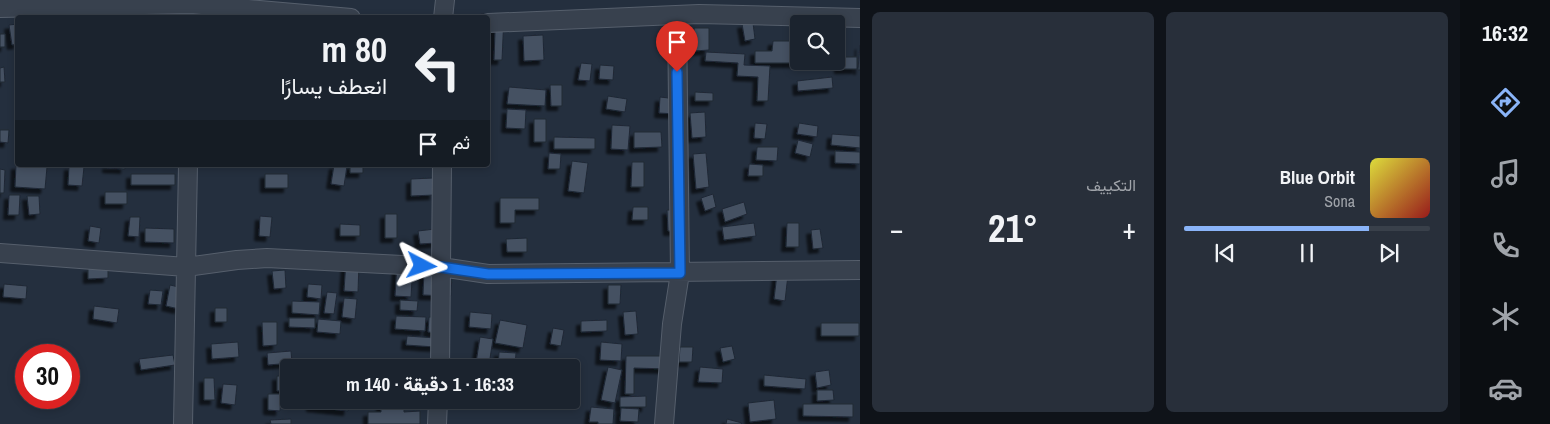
<!DOCTYPE html>
<html lang="ar">
<meta charset="utf-8">
<style>
:root{--surface:#1b232e;--page:#282f3a;--text:#f1f3f6;--muted:#a0a4aa;--line:#39404a;--accent:#8ab4f8}
body{margin:0;font-family:"Archivo Narrow",Vazirmatn,sans-serif;background:var(--page);color:var(--text);direction:rtl;height:100vh;display:flex;flex-direction:column;font-size:19px;white-space:nowrap}
*{box-sizing:border-box;margin:0}
p{font-size:16px;color:var(--muted)}
.icon{flex:none;width:28px;height:28px;fill:none;stroke:currentColor;stroke-width:2;stroke-linecap:round;stroke-linejoin:round}
.map{position:relative;flex:1;overflow:hidden;direction:ltr}
.panel{display:flex;flex-direction:column;gap:12px;padding:12px;background:#0f1319;width:600px}
.panel>*{flex:none}
.guide{position:absolute;left:15px;top:15px;width:475px;height:152px;border-radius:5px;box-shadow:0 2px 8px #0003,0 0 0 1px var(--line);direction:rtl;background:#1b232e;color:var(--text);overflow:hidden}
.fabs{position:absolute;left:790px;top:15px;display:grid;gap:10px}
.fabs a{display:grid;place-items:center;width:55px;height:55px;border-radius:5px;background:var(--surface);box-shadow:0 2px 8px #0003,0 0 0 1px var(--line);font-size:25px}
.speed{position:absolute;left:15px;top:344px;display:flex;gap:10px;font-size:25px;font-weight:700;text-align:center}
.speed>*{display:grid;place-content:center;width:65px;height:65px;border-radius:50%;background:var(--surface);box-shadow:0 2px 8px #0003,0 0 0 1px var(--line);line-height:1}
.speed .limit{border:8px solid #d22;background:#fff;color:#111}
.pin{position:absolute;display:grid;place-items:center;width:42px;height:42px;color:#fff;margin:-51px -21px;border-radius:50% 50% 50% 0;rotate:-45deg;box-shadow:0 0 5px #0007}
.pin .icon{rotate:45deg}
.me{position:absolute;width:55px;margin:-28px;rotate:94deg;stroke-linejoin:round;filter:drop-shadow(0 0 4px #0008)}
.turn{display:flex;align-items:center;gap:18px;height:105px;padding:0 20px;font-size:22px}
.turn .icon{width:65px;height:65px;stroke-width:2.5}
.turn b{display:block;font-size:35px;line-height:42px}
.then{display:flex;align-items:center;height:48px;padding:0 20px;background:#0003;gap:10px;font-size:19px}
.big{font-size:38px;font-weight:800;line-height:1.1}
.panel .tile{flex:1;display:flex;flex-direction:column;justify-content:center;gap:8px;min-width:0;padding:0 18px;border-radius:8px;background:var(--page)}
.song{display:flex;align-items:center;gap:15px}
.cover{width:60px;height:60px;border-radius:8px;background:linear-gradient(135deg,hsl(60 70% 55%),hsl(0 70% 35%))}
.played{height:5px;border-radius:2px;background:linear-gradient(90deg,var(--accent) 75%,var(--line) 75%)}
.keys{display:flex;justify-content:space-around;direction:ltr}
.heat{display:flex;justify-content:space-between;align-items:center;font-size:28px;direction:ltr}
.panel .tiles{flex:1;display:grid;gap:12px;grid-template-columns:repeat(2,1fr)}
.trip{position:absolute;left:280px;top:359px;width:300px;height:50px;border-radius:5px;background:var(--surface);box-shadow:0 2px 8px #0003,0 0 0 1px var(--line);font-weight:800;line-height:50px;text-align:center;direction:rtl}
main{display:flex;flex:1;min-height:0}
.tab-bar{display:flex;flex-direction:column;width:90px;justify-content:space-around;align-items:center;background:#0b0e12;color:var(--muted)}
.tab-bar .icon{width:35px;height:35px}
.tab-bar .selected{color:var(--accent)}
.tab-bar b{font-size:22px;color:var(--text)}
.map>svg:first-child{display:block}
.building{fill:#455162;stroke:#1f2835;filter:url(#shadow)}
.lines{fill:none;stroke-linecap:round;stroke-linejoin:round}
.minor-casing{stroke:#565f6c;stroke-width:20}
.minor{stroke:#38414e;stroke-width:18}
.route-casing{stroke:#114b97;stroke-width:12}
.route{stroke:#1a73e8;stroke-width:9}
</style>
<main>
<nav class="tab-bar">
<b>16:32</b>
<svg class="icon selected" aria-label="directions" viewBox="0 0 24 24"><path d="M12 3l9 9-9 9-9-9zM9 14v-3h6M13 9l2 2-2 2"/></svg>
<svg class="icon" aria-label="music" viewBox="0 0 24 24"><path d="M9 18V5l10-2v13"/><circle cx="6" cy="18" r="3"/><circle cx="16" cy="16" r="3"/></svg>
<svg class="icon" aria-label="phone" viewBox="0 0 24 24"><path d="M5 4h4l2 5-3 2q2 4 5 5l2-3 5 2v4C11 20 4 13 5 4z"/></svg>
<svg class="icon" aria-label="climate" viewBox="0 0 24 24"><path d="M12 3v18M4 7l16 10M4 17L20 7"/></svg>
<svg class="icon" aria-label="car" viewBox="0 0 24 24"><path d="M5 17H2v-5l4-1 3-4h7l3 4 3 1v5h-3M9 17h6M6 11h13"/><circle cx="7" cy="17" r="2"/><circle cx="17" cy="17" r="2"/></svg>
</nav>
<section class="panel">
<div class="tiles">
<div class="tile">
<div class="song"><i class="cover"></i><div><b>Blue Orbit</b><p>Sona</p></div></div>
<div class="played"></div>
<div class="keys"><svg class="icon" aria-label="previous" viewBox="0 0 24 24"><path d="M18 5L8 12l10 7zM5 5v14"/></svg><svg class="icon" aria-label="pause" viewBox="0 0 24 24"><path d="M8 5v14M16 5v14"/></svg><svg class="icon" aria-label="next" viewBox="0 0 24 24"><path d="M6 5l10 7-10 7zM19 5v14"/></svg></div>
</div>
<div class="tile"><p>التكييف</p>
<div class="heat"><a>−</a><b class="big">21°</b><a>+</a></div>
</div>
</div>
</section>
<div class="map">
<svg width="860" height="424" viewBox="0 0 860 424">
<defs>
<filter id="shadow"><feDropShadow dx="-4.5" dy="4.5" stdDeviation="1" flood-color="#0009"/></filter>
</defs>
<rect width="100%" height="100%" fill="#242f3e"/>
<path class="building" d="M481 14 504 16 502 60H494L495 32 488 31V18H481Z
M37 16 84 17V18H37Z
M753 23 755 39 745 41 742 24Z
M18 24V44L12 45 9 25Z
M694 28H709V50L694 51Z
M0 34H5V47H0Z
M543 35 544 60 524 61 523 36Z
M773 41H798V63H755V51H772Z
M860 45V70H858Z
M706 52 745 54 744 65 770 66 768 101H757L758 77 737 76 738 63 705 61Z
M839 57H857V69H839Z
M581 63 592 64 590 81 578 80Z
M600 65 614 66 613 80 599 79Z
M4 67 5 82H0V68Z
M832 77 833 88 798 91 797 81Z
M550 85H562V106H551Z
M509 87 546 90 545 106 507 104Z
M695 92 713 93V101H695Z
M608 96 627 99 625 112 606 109Z
M660 97 677 99 676 114 659 113Z
M507 109 526 110 525 129 506 128Z
M705 112 706 137 692 138 690 113Z
M534 119H546V142H534Z
M755 123 767 124 765 139 754 138Z
M799 123 818 126 817 137 797 134Z
M612 125 630 126 628 150 611 149Z
M0 130H9L8 143 0 142Z
M634 132H661L662 147 634 148Z
M832 134 860 136V148L831 145Z
M554 137 595 138V149H554Z
M798 140 813 144 810 157 795 153Z
M757 147H778L777 161 756 160Z
M835 151 860 152V164L835 163Z
M549 153 561 154 560 169H548Z
M706 153 709 187 696 189 693 154Z
M572 161 588 163 584 193 568 191Z
M632 162H644V187H631Z
M749 164 763 165V176H748Z
M16 165 47 167 45 189 15 187Z
M107 165H125V169L107 168Z
M334 165 347 166 344 186 331 184Z
M350 165H363V173H350Z
M69 166 84 167 82 186 68 185Z
M0 169 5 170 4 193H0Z
M131 174H175V185H131Z
M265 174H288V188H265Z
M433 178 434 195 411 196V179Z
M105 192H127V204H105Z
M713 194 716 207 705 211 701 198Z
M9 195H20L19 215H8Z
M27 196H39L40 214 29 215Z
M500 198H539V210H515V223H500Z
M744 202 747 214 725 222 722 209Z
M633 207H648V220H632Z
M667 210H681L682 231H668Z
M385 214H397V238H385Z
M260 216 272 217 270 237 259 236Z
M130 217H140L139 237 128 236Z
M754 223 756 236 724 240 722 227Z
M787 223H799V247H786Z
M340 224 360 225V236H340Z
M90 226 101 228 99 243 88 241Z
M145 228 174 229V243L145 242Z
M435 229 436 243 420 244 418 231Z
M820 229 823 248 813 249 811 230Z
M527 238V252H507L506 239Z
M346 261 359 262 358 292 344 291Z
M397 264H413L411 297 395 296Z
M88 268H108V278L88 279Z
M285 270 286 288 274 289 272 271Z
M424 270 452 272 451 296 423 295Z
M777 274 788 275 785 301 774 299Z
M4 284 27 286 26 299 3 297Z
M308 284 322 285 321 299 307 297Z
M170 285 183 288 179 309 166 306Z
M608 285H621L620 304H608Z
M150 290 163 291 161 305 148 304Z
M327 292 337 293 334 314 324 313Z
M344 298 357 299 355 319 342 317Z
M400 300 418 301 417 311 400 310Z
M292 301 320 302 319 315 292 313Z
M94 306 119 309 117 323 93 319Z
M215 308H227V322H215Z
M636 311 638 334 625 335 623 312Z
M470 312 492 314 491 329 469 327Z
M396 316 426 317 425 331 395 329Z
M429 317H440L439 333 428 332Z
M289 318H315V328L289 327Z
M318 319 341 321 340 334 317 332Z
M500 320 527 325 523 348 495 343Z
M607 320V331L581 332V321Z
M262 322H277V345L263 346Z
M821 323H859V336H821Z
M553 328 564 330 561 346 550 344Z
M407 336 436 338 435 347 406 345Z
M480 337 493 339 489 365 476 363Z
M238 342 239 357 212 359 211 344Z
M601 342 622 344 621 361 600 360Z
M732 346 735 359 723 362 720 348Z
M680 347H693L692 362H679Z
M291 351 292 363 268 365 267 353Z
M499 352 516 353 515 368H498Z
M173 355 175 365 141 370 139 359Z
M626 356H668V369L634 368V394H625Z
M608 367 622 370 615 403 601 400Z
M700 367 723 369 722 383 698 382Z
M829 370 831 385 817 388 815 372Z
M764 375 806 379 805 389 764 386Z
M277 376H289V390L277 391Z
M204 378H214L215 400H204Z
M223 384 237 385 235 405 221 403Z
M817 390H833L834 400 817 401Z
M268 394H281L280 411 268 410Z
M646 396V407H620V397Z
M311 400H349L348 411 311 407Z
M381 400H404V412L420 411V424H368V412H381Z
M774 400 776 419 750 422 748 403Z
M803 404H853V417L803 416Z
M591 407 614 409 613 424H598V422H589Z
M621 408 639 409 638 422 620 421Z
M291 419V424H271L270 420Z
M727 419 742 423 741 424H726Z"/>
<g class="lines">
<defs>
<path id="minor" d="M0 8 191 4 351 18
M443 18 445 0
M488 23 699 14 860 18
M0 253 186 267 237 260 267 258 441 267 488 274 860 270
M440 368 442 165
M183 424 188 165
M437 424 438 400
M664 424 672 324 680 273 677 15"/>
</defs>
<use href="#minor" class="minor-casing"/>
<use href="#minor" class="minor"/>
</g>
<g class="lines">
<defs>
<path id="route" d="M422 266 441 267 488 274 680 273 677 72"/>
</defs>
<use href="#route" class="route-casing"/>
<use href="#route" class="route"/>
</g>
</svg>
<div class="fabs">
<a><svg class="icon" aria-label="search" viewBox="0 0 24 24"><circle cx="10" cy="10" r="6"/><path d="M15 15l6 6"/></svg></a>
</div>
<div class="speed"><div class="limit">30</div></div>
<div class="pin" style="left:677px;top:72px;background:#d93025"><svg class="icon" aria-label="arrive" viewBox="0 0 24 24"><path d="M6 21V4h12l-3 4 3 4H6"/></svg></div>
<svg class="me" style="left:422px;top:266px" viewBox="-20 -20 40 40"><path d="M0-17L14 15 0 8-14 15z" fill="#1a73e8" stroke="#fff" stroke-width="4"/></svg>
<div class="trip">16:33 · 1 دقيقة · 140 m</div>
<div class="guide">
<div class="turn"><svg class="icon" aria-label="left" viewBox="0 0 24 24"><path d="M17 20v-9H6M10 6l-5 5 5 5"/></svg><div><b>80 m</b>انعطف يسارًا</div></div>
<div class="then">ثم<svg class="icon" aria-label="arrive" viewBox="0 0 24 24"><path d="M6 21V4h12l-3 4 3 4H6"/></svg></div>
</div>
</div>
</main>
